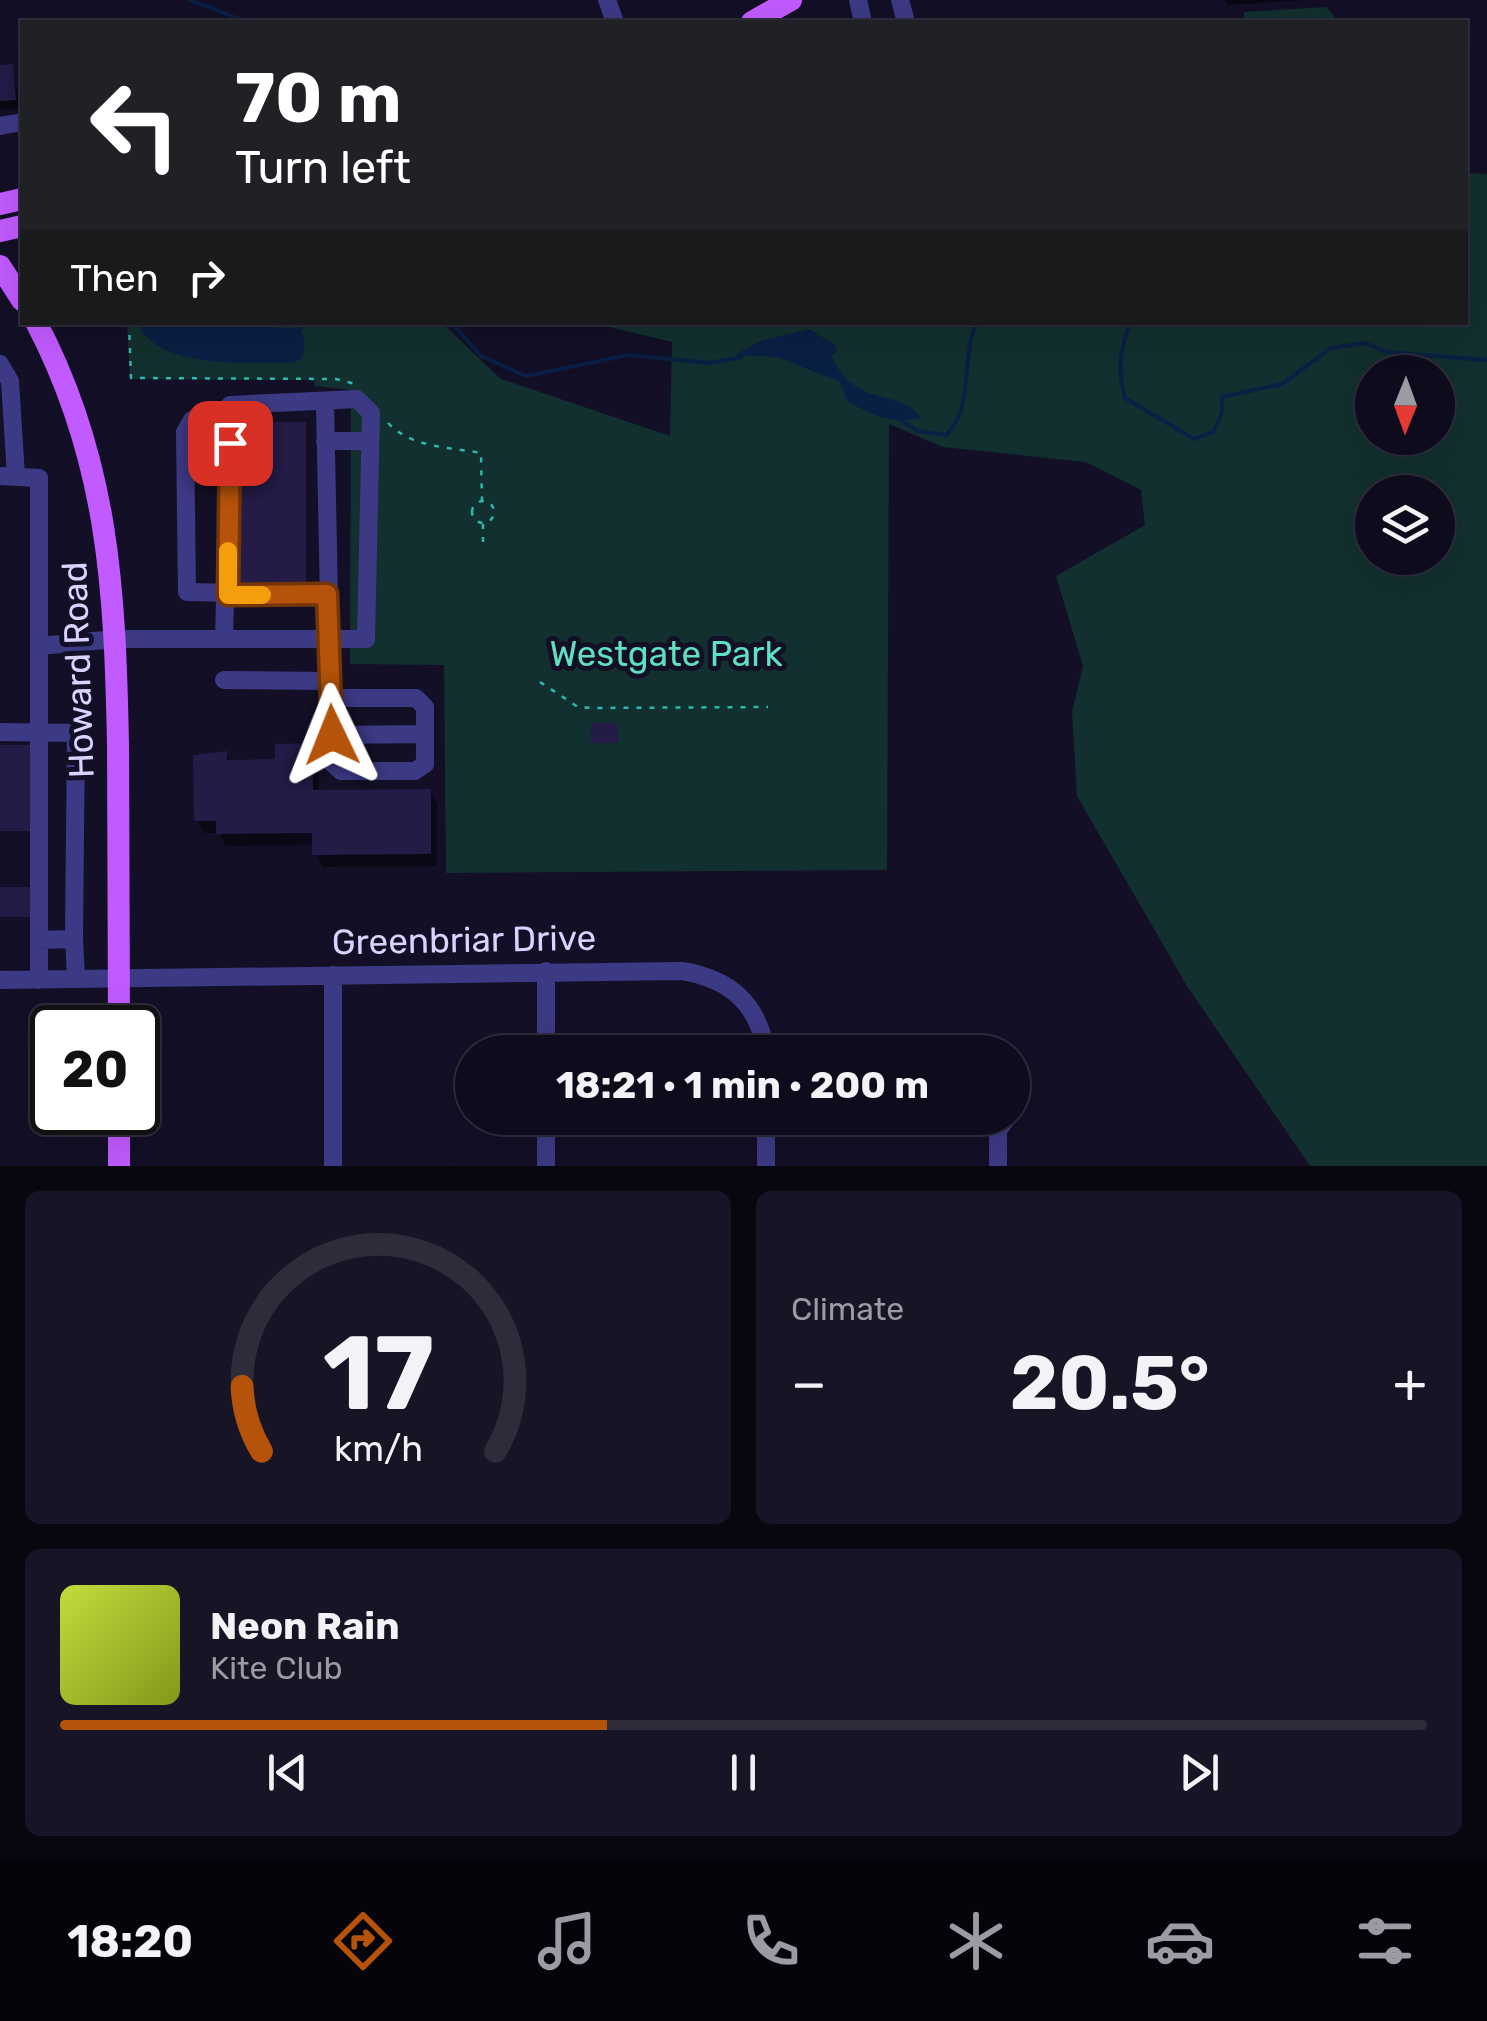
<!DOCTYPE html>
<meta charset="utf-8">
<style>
:root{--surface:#0e0b1c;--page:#171425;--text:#f1f3f6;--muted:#9b9ba3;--line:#2e2b3b;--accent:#b45309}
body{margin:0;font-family:Rubik,sans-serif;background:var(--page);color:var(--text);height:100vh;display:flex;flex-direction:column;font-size:38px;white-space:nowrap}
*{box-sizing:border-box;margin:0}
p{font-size:32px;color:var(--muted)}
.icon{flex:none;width:55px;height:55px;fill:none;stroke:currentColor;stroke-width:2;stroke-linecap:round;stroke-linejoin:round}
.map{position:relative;height:1166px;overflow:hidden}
.side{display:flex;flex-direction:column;gap:25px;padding:25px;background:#08060f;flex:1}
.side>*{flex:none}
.hud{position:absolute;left:20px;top:20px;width:1448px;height:305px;border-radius:0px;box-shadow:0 10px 40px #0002,0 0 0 2px var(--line);background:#202124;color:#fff;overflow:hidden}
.needle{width:65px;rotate:181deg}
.controls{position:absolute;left:1355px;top:355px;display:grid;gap:20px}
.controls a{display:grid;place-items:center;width:100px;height:100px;border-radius:50%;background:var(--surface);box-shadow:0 10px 40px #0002,0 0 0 2px var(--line);font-size:50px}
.speed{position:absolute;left:30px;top:1005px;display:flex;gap:20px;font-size:50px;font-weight:700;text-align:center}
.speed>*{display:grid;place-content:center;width:130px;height:130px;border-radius:50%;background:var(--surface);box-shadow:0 10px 40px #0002,0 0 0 2px var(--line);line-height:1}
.speed .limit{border:5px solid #111;border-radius:15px;background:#fff;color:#111}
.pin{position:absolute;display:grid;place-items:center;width:85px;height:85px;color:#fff;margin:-42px;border-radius:20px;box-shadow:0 5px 15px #0006}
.me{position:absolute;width:110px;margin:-55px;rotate:358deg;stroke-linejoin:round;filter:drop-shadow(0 0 8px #0008)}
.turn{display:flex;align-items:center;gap:35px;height:210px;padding:0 50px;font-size:45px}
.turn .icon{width:130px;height:130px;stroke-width:2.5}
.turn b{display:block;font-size:70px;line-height:85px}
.then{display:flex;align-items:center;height:95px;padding:0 50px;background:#0003;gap:20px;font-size:38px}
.big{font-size:75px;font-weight:700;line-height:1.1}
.side .card{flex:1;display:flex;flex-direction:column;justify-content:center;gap:15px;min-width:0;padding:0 35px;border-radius:15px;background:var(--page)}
.side .dial{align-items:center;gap:0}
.dial svg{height:260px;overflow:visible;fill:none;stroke:var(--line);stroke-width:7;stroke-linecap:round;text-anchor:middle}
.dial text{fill:var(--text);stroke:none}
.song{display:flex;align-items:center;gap:30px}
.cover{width:120px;height:120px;border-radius:15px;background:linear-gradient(135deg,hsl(70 70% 55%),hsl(70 70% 35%))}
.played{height:10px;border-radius:5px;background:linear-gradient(90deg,var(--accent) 40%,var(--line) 40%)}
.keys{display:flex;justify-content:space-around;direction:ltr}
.heat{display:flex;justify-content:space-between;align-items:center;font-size:55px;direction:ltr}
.side .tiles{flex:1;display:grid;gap:25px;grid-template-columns:1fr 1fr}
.card:last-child{grid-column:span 2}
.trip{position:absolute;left:455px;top:1035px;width:575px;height:100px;border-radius:50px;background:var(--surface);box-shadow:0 10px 40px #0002,0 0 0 2px var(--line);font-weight:700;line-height:100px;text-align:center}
.dock{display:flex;height:160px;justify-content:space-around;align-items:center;background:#06040b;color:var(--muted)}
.dock .icon{width:70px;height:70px}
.dock .current{color:var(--accent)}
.dock b{font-size:45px;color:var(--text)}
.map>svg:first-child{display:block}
.green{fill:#12302f;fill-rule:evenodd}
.water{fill:#0a1f44}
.shadow{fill:#0007}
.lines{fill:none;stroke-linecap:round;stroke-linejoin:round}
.stream{stroke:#0a1f44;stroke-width:4}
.building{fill:#241b47}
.path{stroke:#2fb8b0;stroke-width:2.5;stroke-dasharray:5 8;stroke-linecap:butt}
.minor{stroke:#3d3a85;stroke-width:18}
.major{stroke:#c25bff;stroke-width:22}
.route-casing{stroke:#753606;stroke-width:25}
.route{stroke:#b45309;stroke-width:18}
.slow{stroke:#f59e0b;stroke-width:18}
.labels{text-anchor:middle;stroke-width:10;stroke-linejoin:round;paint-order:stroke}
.park-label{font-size:35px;fill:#5fe0c0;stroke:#130f26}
.street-label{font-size:35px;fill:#d9d4ff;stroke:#130f26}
</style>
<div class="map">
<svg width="1487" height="1166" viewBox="0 0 1487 1166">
<rect width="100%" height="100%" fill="#130f26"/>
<path class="green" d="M1326 7 1339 22H1244V12Z
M1465 173 1487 174V1166H1310L1187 986 1077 796 1072 712 1083 666 1056 576 1145 525 1141 490 1086 462 943 447 889 424 887 870 446 873 444 665 350 664 351 390 315 386 314 380 130 379 127 323H442L501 379 670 436 672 342 609 327V323L1465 322ZM1372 372H1438V438H1372ZM1372 492H1438V558H1372Z"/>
<path class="water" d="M206 323 300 329 305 343 302 358 292 363C247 361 161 372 137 323Z
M809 329 835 345 837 351 831 356C856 410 900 387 921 418 893 425 873 415 848 402L840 382 778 357 735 355 760 341Z"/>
<path class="shadow" d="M1225 0H1307L1228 5Z
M12 67 20 108 0 110V68Z
M310 746 318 758 319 792 429 791 437 804V866L322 867 314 845 226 846 219 833H204L197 821 225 753 231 762H277Z"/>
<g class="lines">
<path class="stream" d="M190 0 247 22
M451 322 481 356 526 376 629 355 709 363 742 357
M1130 322C1120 351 1117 369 1125 398L1194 439 1213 432 1222 413V397L1282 384 1331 348 1365 343 1387 352 1487 360
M300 329 306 322
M900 420 918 431 946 435C975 408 960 357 977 322"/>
</g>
<path class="building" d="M13 64 16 100 0 101V65Z
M240 422H306V586H239Z
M591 723H617L618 743H591Z
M312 743 313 790 431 789V854L312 855V833L216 834V821H194L193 755 227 751V760L275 759V744Z
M0 745H31V831H0Z
M0 887H33V917H0Z"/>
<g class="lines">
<path class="path" d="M129 322 131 378 336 379 355 384
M388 423C412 448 449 447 481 453L482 501
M472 512a11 11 0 1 1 22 0a11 11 0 1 1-22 0Z
M483 524V550
M540 682 578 707 593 708 768 707"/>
<path class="minor" d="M607 0 615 22
M858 0 863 22
M900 0 906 22
M0 126 17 123
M0 364 10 381 16 476
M325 403 331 698H416L425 707V764L415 771H341L332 763 331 698
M230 405 219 419 192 420 185 432 187 592 327 595
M325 441H370
M0 476 39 478V980
M39 646 116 639H366L371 413 357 399 230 405 224 639
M224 680 330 681
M0 732 76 733 74 939 39 940
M332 735 425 734
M74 939 76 978
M333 975V1166
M0 980 682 971C730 979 758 1003 766 1052
M546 1052V971
M766 1118V1166
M546 1166V1118
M998 1166V1130L1007 1118"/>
<path class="major" d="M752 22 791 0
M0 204 22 199
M0 231 22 226
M0 266 22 300
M36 322C109 461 115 592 118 745 119 839 118 933 119 1028
M119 1112V1166"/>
</g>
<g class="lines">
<defs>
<path id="route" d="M230 443 228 595 327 594 332 735"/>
</defs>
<use href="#route" class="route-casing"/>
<use href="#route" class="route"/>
<path class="slow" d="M228 551V595H262"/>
</g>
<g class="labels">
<g class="park-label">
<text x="666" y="666">Westgate Park</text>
</g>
<g class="street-label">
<text transform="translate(78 670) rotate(-92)" y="12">Howard Road</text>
<text transform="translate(464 940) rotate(-1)" y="12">Greenbriar Drive</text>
</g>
</g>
</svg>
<div class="controls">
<a><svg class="needle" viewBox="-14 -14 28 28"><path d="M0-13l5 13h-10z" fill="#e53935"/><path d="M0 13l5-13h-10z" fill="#9b9ba3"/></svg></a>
<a><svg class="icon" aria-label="layers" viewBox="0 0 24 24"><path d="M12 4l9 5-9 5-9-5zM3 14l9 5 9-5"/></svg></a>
</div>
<div class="speed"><div class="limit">20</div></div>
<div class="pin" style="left:230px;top:443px;background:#d93025"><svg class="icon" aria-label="arrive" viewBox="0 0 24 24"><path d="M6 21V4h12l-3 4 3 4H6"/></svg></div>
<svg class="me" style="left:332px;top:735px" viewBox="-20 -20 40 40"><path d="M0-17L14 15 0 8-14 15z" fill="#b45309" stroke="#fff" stroke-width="4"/></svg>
<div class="trip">18:21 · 1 min · 200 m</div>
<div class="hud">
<div class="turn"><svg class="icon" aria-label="left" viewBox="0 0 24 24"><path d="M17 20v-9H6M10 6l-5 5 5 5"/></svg><div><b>70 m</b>Turn left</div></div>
<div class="then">Then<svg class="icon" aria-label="right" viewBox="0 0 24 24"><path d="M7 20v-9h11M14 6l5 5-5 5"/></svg></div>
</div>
</div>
<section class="side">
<div class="tiles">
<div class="card dial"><svg viewBox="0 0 100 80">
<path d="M14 69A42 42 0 1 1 86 69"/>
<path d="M14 69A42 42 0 0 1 8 49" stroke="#b45309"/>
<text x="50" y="56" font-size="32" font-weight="700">17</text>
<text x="50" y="72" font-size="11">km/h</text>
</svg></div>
<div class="card"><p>Climate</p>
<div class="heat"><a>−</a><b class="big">20.5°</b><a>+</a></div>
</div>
<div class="card">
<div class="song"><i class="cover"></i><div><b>Neon Rain</b><p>Kite Club</p></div></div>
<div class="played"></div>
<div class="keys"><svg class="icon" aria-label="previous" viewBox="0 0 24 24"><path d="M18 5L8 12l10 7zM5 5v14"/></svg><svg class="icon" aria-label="pause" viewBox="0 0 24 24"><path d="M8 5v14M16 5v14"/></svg><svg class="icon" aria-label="next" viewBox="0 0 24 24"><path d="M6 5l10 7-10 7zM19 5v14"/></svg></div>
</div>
</div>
</section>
<nav class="dock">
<b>18:20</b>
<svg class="icon current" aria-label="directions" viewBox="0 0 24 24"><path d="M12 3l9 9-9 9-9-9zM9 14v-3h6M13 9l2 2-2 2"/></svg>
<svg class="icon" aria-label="music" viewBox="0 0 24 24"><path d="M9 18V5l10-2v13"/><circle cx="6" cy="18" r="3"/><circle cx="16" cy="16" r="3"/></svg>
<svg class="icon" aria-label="phone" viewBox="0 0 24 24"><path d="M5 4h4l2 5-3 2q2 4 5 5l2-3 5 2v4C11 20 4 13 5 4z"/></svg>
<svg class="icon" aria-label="climate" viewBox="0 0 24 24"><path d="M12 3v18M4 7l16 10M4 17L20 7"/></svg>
<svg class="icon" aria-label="car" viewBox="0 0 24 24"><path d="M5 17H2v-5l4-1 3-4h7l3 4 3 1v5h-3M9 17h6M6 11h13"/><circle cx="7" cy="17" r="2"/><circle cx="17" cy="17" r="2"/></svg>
<svg class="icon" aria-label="filters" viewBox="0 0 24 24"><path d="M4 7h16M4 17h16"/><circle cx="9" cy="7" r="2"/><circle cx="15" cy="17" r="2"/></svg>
</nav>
